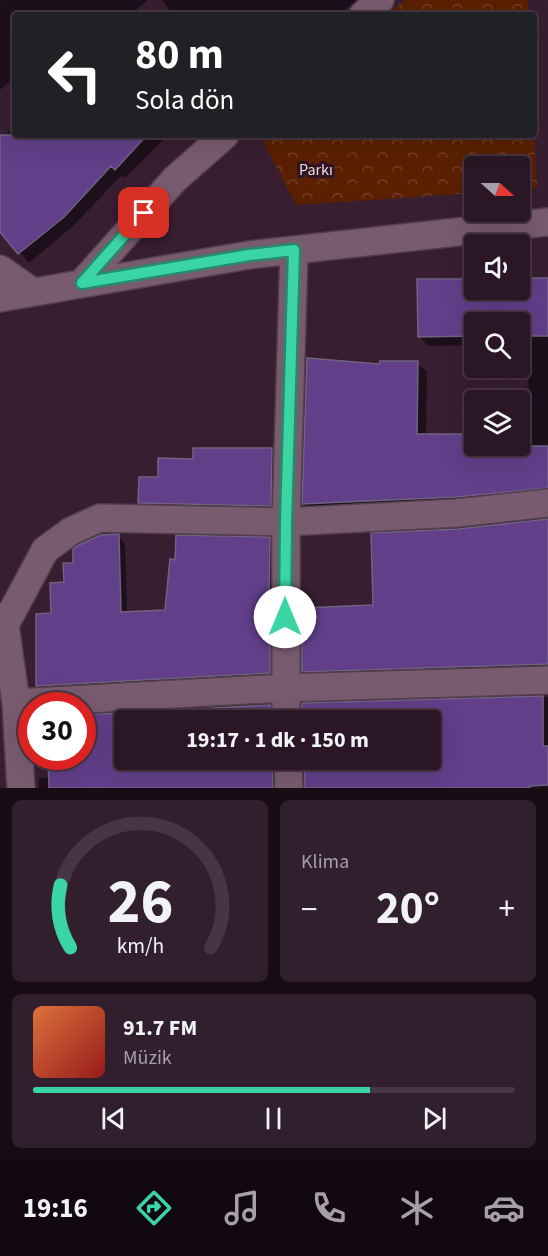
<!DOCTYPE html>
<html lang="tr">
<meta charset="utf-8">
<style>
:root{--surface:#2a1625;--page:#321f2d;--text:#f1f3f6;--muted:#a59fa7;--line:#463542;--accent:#3ad4a5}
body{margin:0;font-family:"Source Sans 3",sans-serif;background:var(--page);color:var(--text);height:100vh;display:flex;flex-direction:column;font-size:22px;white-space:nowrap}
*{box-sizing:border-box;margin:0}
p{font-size:20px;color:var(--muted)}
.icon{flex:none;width:33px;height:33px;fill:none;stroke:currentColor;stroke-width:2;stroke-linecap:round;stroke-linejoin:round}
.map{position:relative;height:788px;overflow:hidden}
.sheet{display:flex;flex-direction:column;gap:12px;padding:12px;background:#170c14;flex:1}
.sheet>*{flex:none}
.top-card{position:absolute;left:12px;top:12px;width:525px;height:126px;border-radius:6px;box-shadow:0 6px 24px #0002,0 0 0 2px var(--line);background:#202124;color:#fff;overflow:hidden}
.needle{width:39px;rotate:111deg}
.buttons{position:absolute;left:464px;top:156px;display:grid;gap:12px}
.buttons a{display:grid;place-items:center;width:66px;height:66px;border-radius:6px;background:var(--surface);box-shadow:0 6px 24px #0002,0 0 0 2px var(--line);font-size:30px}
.speed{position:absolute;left:18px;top:692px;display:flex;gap:12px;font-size:30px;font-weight:700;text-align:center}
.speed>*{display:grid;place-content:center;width:78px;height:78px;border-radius:50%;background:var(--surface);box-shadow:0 6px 24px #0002,0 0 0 2px var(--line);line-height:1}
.speed .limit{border:9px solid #d22;background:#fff;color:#111}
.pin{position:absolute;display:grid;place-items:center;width:51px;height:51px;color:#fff;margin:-26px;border-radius:12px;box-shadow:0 3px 9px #0006}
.me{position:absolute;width:66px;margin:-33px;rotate:0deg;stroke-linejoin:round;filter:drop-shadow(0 0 4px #0008)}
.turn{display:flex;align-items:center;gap:21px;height:126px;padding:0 24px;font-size:27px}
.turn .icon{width:78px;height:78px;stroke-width:2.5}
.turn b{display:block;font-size:42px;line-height:51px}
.big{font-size:45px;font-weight:700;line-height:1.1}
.sheet .card{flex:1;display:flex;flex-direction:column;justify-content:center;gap:9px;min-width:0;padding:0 21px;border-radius:9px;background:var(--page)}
.sheet .dial{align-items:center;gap:0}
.dial svg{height:156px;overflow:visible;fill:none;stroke:var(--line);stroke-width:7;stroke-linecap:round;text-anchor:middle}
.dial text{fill:var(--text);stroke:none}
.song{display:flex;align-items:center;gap:18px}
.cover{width:72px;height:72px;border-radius:9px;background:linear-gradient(135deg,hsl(20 70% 55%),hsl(0 70% 35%))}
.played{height:6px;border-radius:3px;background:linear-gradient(90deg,var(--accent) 70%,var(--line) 70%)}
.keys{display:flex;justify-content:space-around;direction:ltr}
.heat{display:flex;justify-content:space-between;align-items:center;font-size:33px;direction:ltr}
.sheet .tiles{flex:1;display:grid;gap:12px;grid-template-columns:1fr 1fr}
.card:last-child{grid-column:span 2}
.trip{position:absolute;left:114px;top:710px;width:327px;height:60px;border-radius:6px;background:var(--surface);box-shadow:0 6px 24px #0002,0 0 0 2px var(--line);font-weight:700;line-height:60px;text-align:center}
.tab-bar{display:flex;height:96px;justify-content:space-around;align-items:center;background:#11090f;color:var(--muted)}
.tab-bar .icon{width:42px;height:42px}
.tab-bar .current{color:var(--accent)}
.tab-bar b{font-size:27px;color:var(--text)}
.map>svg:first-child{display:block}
.park{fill:url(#park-crowns)}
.shadow{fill:#0007}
.building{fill:#613f89;stroke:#6f6382;stroke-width:1.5}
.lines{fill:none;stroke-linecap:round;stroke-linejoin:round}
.street-casing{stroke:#533e4e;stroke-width:30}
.street{stroke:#795b70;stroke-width:27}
.route-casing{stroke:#268a6b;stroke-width:15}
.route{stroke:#3ad4a5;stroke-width:10}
.labels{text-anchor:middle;stroke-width:6;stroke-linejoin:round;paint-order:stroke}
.park-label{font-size:16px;fill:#f0d8ce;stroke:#2d1527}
</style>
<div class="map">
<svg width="548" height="788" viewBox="0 0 548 788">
<defs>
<pattern id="park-crowns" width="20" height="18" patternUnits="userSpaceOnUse" patternTransform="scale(1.5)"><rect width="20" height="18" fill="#5a2000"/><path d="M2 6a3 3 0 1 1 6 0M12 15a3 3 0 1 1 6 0" fill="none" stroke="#724025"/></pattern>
</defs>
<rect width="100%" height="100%" fill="#381e31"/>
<path class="park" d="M405 0H528V15H387Z
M534 125 537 189 519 190V166H474V193L296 205 260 135H534Z"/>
<path class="shadow" d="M0 0H148L130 15H15V76L0 90Z
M162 0H358L338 15H173Z
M15 125V135H168L125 178 122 175 73 226 29 263 0 230V141Z
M474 280V290H519V280H548V497L313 513 304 504 381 366 417 363 427 372 426 435H462L470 443H474V446H519V442H529L528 345H519V322H474V345L428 346 419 336Z
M272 450 280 458 278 513 148 510 140 502 159 479 194 460Z
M548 520V673L313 680 303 671 458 530Z
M118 536 125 543 127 613 167 611 270 539 277 546V679L45 692 38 685 53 615 65 584 75 564Z
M548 697V788H306L304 759H430V720H302L303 705Z
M270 706 279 716V720H124V759H285L282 788H39V778H50V756H82V717Z"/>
<path class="building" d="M0 135H147L115 170 111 166 64 217 18 254 0 232Z
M519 278H548V336H519V322H474V336L418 337 417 279H474V290H519Z
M307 358 379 364 380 361H418L417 434H463V446H548V488L456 497 302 504Z
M193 448H272L271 506 138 503 139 477H158V458L193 459Z
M548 519V664L302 672V608L373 605 371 533 458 529Z
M119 534 121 612 165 610 170 559 175 560 176 535 270 537 269 609H270V673L36 686V614L51 613 50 583 64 582 63 563H73V549L79 545 101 535Z
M543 696V746H548V785L530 786V788H305L304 759H430V720H302V703Z
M270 705V720H124V759H272L273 788H49L48 756H82V715Z"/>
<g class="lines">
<defs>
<path id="street" d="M363 15 380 0
M0 269 33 292
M82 283 175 179 225 135
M0 298 249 255 548 222
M0 617 5 625 16 703 21 788
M5 625 45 550 71 531 100 518 286 522 457 513 548 503
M16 703 284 688 548 680
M286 720V522L294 250
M288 759 289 788"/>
</defs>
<use href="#street" class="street-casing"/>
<use href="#street" class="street"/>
</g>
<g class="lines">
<defs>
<path id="route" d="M144 213 82 283 249 255 294 250 286 522 285 617"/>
</defs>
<use href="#route" class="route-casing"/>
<use href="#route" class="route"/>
</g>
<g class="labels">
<g class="park-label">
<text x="316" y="175">Parkı</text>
</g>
</g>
</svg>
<div class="buttons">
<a><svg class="needle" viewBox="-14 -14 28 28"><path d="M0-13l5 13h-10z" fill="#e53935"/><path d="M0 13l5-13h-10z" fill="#a59fa7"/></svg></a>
<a><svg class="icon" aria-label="sound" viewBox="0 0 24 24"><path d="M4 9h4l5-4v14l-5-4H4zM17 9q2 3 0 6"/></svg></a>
<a><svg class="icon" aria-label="search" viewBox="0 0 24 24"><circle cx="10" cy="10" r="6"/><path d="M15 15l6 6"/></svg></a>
<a><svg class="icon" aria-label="layers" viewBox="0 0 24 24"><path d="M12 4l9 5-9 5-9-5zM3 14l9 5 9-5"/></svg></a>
</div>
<div class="speed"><div class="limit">30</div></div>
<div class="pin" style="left:144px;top:213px;background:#d93025"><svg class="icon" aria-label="arrive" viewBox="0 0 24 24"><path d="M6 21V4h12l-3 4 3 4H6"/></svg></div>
<svg class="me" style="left:285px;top:617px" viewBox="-20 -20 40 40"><circle r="19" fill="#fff"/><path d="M0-13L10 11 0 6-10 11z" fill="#3ad4a5"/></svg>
<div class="trip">19:17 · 1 dk · 150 m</div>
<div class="top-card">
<div class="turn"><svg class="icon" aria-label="left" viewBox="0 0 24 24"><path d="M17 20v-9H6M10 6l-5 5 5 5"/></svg><div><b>80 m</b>Sola dön</div></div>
</div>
</div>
<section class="sheet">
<div class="tiles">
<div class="card dial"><svg viewBox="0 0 100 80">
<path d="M14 69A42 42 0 1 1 86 69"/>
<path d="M14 69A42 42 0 0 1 9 37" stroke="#3ad4a5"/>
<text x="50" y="56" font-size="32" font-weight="700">26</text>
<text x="50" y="72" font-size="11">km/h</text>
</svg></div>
<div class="card"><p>Klima</p>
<div class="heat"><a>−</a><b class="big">20°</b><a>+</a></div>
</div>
<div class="card">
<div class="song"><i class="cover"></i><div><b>91.7 FM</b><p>Müzik</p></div></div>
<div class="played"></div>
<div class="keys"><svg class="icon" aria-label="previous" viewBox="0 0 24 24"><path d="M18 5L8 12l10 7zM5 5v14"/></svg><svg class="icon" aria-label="pause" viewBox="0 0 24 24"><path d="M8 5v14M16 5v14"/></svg><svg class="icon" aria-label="next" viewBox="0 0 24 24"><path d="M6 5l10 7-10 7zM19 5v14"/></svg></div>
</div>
</div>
</section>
<nav class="tab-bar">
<b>19:16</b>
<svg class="icon current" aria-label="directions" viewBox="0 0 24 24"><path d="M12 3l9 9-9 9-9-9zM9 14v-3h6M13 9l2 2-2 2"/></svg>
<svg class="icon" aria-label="music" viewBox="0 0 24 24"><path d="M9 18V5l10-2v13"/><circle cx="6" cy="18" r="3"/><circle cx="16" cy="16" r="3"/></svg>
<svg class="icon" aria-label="phone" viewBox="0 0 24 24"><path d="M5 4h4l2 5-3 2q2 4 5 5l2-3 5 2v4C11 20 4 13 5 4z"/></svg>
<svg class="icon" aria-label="climate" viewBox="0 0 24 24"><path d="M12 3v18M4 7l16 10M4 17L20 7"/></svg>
<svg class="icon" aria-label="car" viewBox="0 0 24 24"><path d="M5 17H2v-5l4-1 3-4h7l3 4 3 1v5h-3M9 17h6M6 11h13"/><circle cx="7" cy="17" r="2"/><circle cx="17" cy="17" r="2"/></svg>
</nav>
